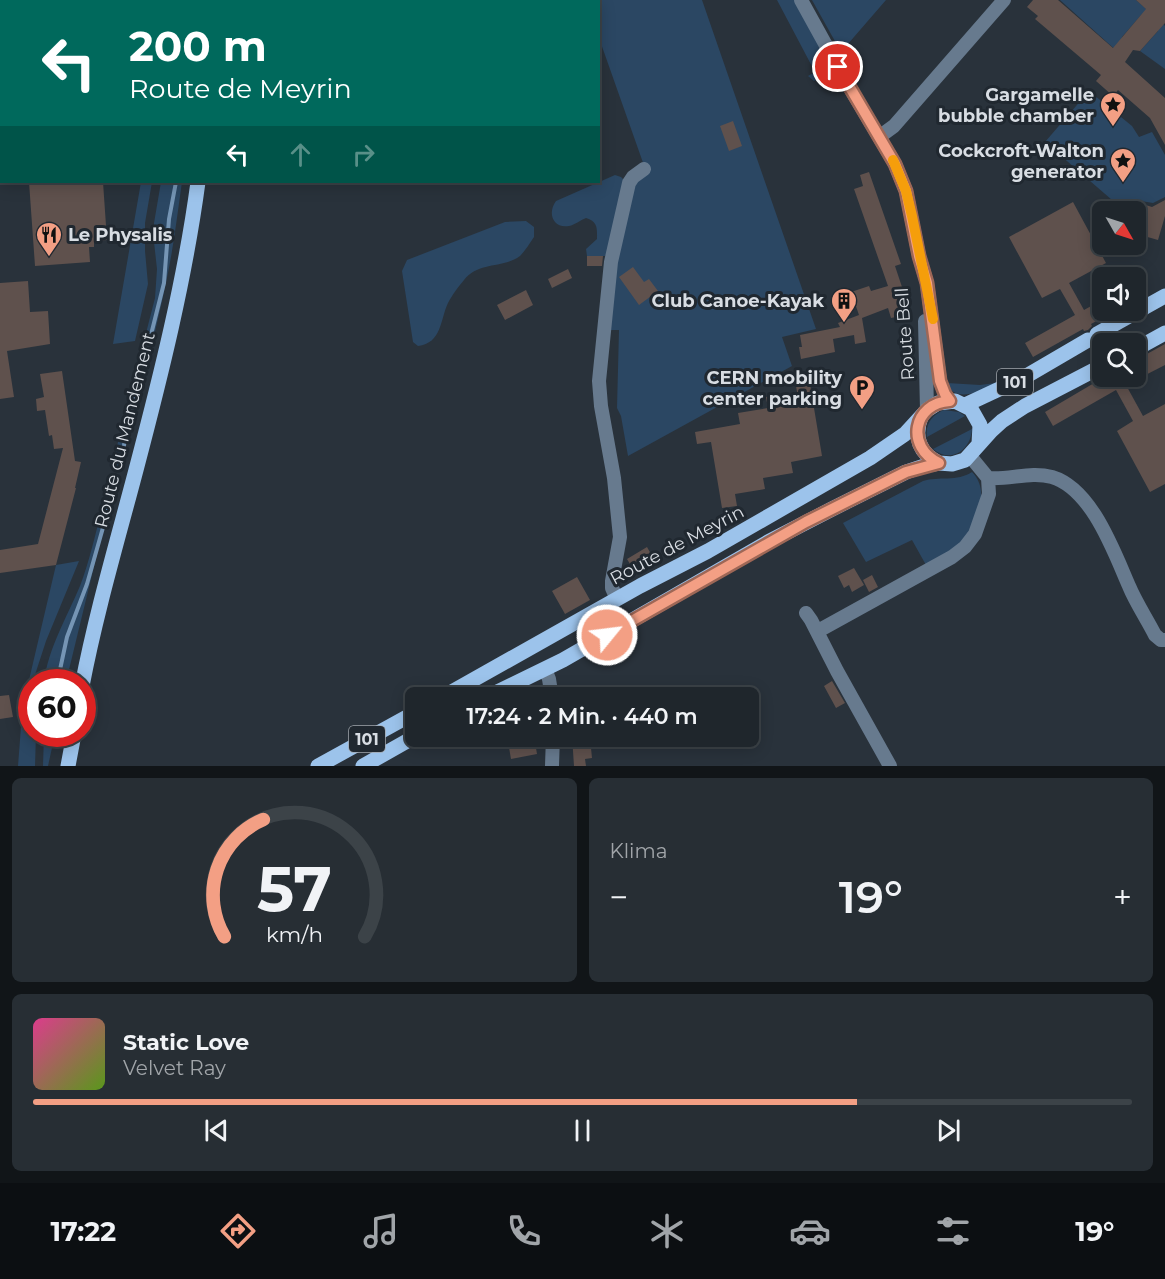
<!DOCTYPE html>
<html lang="de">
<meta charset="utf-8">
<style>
:root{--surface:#1f262c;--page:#272e34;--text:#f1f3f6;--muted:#a1a5a9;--line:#3c4348;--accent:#f39f84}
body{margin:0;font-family:Montserrat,sans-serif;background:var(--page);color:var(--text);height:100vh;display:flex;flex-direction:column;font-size:22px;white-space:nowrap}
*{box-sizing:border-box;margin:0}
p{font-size:20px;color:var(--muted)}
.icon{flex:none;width:33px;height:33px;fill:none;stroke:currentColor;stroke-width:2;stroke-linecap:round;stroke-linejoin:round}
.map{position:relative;height:766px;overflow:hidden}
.details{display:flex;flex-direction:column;gap:12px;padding:12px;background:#111518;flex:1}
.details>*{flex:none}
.top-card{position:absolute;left:0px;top:0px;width:600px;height:183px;box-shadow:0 3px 15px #0003,0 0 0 2px var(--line);background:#00695c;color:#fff;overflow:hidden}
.needle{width:39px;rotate:129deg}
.fabs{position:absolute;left:1092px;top:201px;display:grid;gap:12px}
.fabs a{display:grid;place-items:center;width:54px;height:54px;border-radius:9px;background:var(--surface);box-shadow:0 3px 15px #0003,0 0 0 2px var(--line);font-size:30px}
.speed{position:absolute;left:18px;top:669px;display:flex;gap:12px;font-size:30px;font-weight:700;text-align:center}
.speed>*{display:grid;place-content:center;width:78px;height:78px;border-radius:50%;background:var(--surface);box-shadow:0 3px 15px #0003,0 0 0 2px var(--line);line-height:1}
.speed .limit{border:9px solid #d22;background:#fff;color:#111}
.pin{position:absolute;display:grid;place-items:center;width:51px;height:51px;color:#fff;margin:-26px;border:3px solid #fff;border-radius:50%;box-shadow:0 2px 6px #0007}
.me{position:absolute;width:66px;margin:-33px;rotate:61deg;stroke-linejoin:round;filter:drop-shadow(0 0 4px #0008)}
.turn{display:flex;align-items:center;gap:21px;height:126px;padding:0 30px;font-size:27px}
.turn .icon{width:78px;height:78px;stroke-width:2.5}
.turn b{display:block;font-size:42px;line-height:51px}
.lanes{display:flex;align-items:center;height:57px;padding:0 30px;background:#0003;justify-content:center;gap:30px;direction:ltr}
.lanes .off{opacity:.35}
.big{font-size:45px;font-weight:600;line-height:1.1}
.details .widget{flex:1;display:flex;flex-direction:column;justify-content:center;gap:9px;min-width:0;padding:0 21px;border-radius:9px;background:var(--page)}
.details .dial{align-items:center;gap:0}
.dial svg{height:156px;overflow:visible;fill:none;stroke:var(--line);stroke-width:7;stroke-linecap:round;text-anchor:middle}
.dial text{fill:var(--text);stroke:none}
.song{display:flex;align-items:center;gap:18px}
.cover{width:72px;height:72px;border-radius:9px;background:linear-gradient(135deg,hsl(330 70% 55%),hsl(90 70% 35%))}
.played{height:6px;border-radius:3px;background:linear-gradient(90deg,var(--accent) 75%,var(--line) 75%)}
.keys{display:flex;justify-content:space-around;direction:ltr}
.heat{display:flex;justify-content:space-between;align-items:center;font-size:33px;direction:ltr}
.details .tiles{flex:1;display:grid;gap:12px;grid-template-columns:1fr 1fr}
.widget:last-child{grid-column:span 2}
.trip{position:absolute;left:405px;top:687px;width:354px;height:60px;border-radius:9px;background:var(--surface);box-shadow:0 3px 15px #0003,0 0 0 2px var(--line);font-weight:600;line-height:60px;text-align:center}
.tabs{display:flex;height:96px;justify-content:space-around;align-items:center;background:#0c0f12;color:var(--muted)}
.tabs .icon{width:42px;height:42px}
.tabs .selected{color:var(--accent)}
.tabs b{font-size:27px;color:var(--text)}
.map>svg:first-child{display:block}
.green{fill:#2b4763}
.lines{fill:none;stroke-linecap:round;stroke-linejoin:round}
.stream{stroke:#7595b5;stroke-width:4}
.building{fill:#5f514d}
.minor{stroke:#677a8e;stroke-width:14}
.major{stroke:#9cc3eb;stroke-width:15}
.route-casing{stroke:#9e6756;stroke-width:15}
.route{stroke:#f39f84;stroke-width:10}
.slow{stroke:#f59e0b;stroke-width:10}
.labels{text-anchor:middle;stroke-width:6;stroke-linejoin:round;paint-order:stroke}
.shield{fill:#202830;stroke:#a1a7ad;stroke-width:1.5}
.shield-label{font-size:16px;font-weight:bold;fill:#d8dde3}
.poi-label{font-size:18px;font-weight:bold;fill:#d8dde3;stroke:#202830;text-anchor:end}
.street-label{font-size:18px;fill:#d8dde3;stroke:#202830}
</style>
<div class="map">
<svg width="1165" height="766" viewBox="0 0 1165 766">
<rect width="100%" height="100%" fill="#29323b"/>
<path class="green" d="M585 0H702L816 329 782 337 792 366 628 456 621 416 617 408 619 330H607L612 277 634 181 647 174 599 38 598 2Z
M777 0H794L824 55 828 69 824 76 814 81 808 76 815 72Z
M812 0H886L841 52Z
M1060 0H1136L1151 13 1142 14 1122 37 1119 53Z
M1161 22 1165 26V69L1140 51 1158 31 1157 27Z
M1089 91 1132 126 1139 137 1152 132 1165 155V197L1153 203 1135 200 1131 211H1113L1112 200 1045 142Z
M615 175 621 177 625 181 607 253 605 256H587L586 249 597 239C597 228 598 222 586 218 580 220 575 225 569 226 553 229 547 213 556 201Z
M141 182H152L145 223V251L148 284 135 341 113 344Z
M161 182H182C177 217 173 252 165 287 153 345 137 401 122 458L116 470 113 469 116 450 155 298 157 269 154 242V223Z
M526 221 534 227V237C530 243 525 251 520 256 502 269 479 261 464 280 459 286 452 295 448 303 440 320 442 343 418 346L413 342 402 271 407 260 505 222Z
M1003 382C989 388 954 406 947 383L980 385Z
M944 410 959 412 965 416 927 437C925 424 932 415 944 410Z
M972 429C971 450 951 464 933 449Z
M972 472C992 492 976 527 959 544 951 553 937 558 926 565L912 540 866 562 843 523 923 481C939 476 957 482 972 472Z
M103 505 107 508V513L66 682H44C48 649 67 617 80 586 90 560 96 531 103 505Z
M79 561 46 641 33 681 29 680 56 565Z
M31 726 32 734H36L35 766H18L21 727Z
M44 734H55L48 766H43Z"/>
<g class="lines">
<path class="stream" d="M179 0V2
M122 461 125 438 164 283 169 219 176 182
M58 679 67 637 87 584 108 510"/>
</g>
<path class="building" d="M1033 0H1058L1113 48 1146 9 1136 0H1165V23L1140 51 1133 50 1125 62 1165 98V145L1150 118 1118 90 1113 96 1096 81 1101 75 1035 19 1038 16 1027 7Z
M733 121 742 146 729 151 720 126Z
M869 172 901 264 895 266 911 314 891 318 888 308 862 318 866 342 855 344 854 335 833 339 835 352 801 359 799 347H802L800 335 840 327 838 323 859 315 851 292 869 286 871 291 888 286 854 189 863 186 860 175Z
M29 182H103L107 240 94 241V247H89L90 262 35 266Z
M1165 200V216L1158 240 1144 236 1136 240V202L1152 207Z
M1073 202 1106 263 1069 283 1084 310 1102 300V318L1091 324 1092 326 1088 330 1084 331 1083 329 1033 357 1025 343 1075 315 1060 289 1042 298 1009 237Z
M587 256H603L602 266H587Z
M633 267 644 282 649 279 658 291 639 305 619 277Z
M568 269 572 278 552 288 548 279Z
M28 281 30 312 48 311 50 344 7 351 14 397 0 399V283Z
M526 290 533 305 505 320 497 305Z
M1165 344V365L1126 385 1143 416 1165 404V484L1150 492 1117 431 1133 421 1116 390 1053 426 1045 412 1106 376H1136V360Z
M62 371 75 461 81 462 75 488H76L56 565 0 573V550L38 544 63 448 54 449 52 435 49 436 45 410 37 411 36 399 44 397 40 374Z
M809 378 822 456 791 462 793 473 763 478 765 489 735 494 737 506 722 508 711 442 697 444 695 432 740 424 738 413 768 408 766 397 797 392 795 380Z
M647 547 656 563 636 574 627 559Z
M854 568 864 585 852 592 849 585 844 588 838 576Z
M872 575 878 587 869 592 863 580Z
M577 577 590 600 565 614 552 591Z
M832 681 845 703 836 708 824 686Z
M9 695 13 717 0 719V696Z
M507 736H534L537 754 511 759Z
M572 736H605L606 747 591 748 592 758 585 759 586 766H574Z"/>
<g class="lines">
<path class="minor" d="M801 0 844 78 895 164 906 191 919 256 927 283 940 381 945 394 950 401
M879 137 894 126 1004 0
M925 321 927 410
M988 478C1010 480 1030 471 1052 477 1092 489 1114 552 1129 586 1136 603 1147 619 1155 635L1161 640H1165
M617 599 612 588V581L620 537 614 478 601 406 599 381 611 262 629 183 633 177 644 169
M806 613 811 620 837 671 890 766
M818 631 952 557 965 547 975 534 989 494 988 478 970 456
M545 669 549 679 552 698
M552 766 553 736"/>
<path class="major" d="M206 2V0
M1097 334 1165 296
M1136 349 1165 333
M965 405 1023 378 1088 340
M921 417C913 437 920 454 939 463
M82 686C96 613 117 542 136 470 161 375 185 279 198 182
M441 698 640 586 708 551 870 458 905 434 927 410 938 403 955 401 971 409 980 425 979 444
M485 698 563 660 768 542 832 509 906 472 927 465 939 463 952 464 965 460 991 431 1002 421 1025 406 1102 366
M68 766 74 734
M318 766 416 712
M363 766 416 736"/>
</g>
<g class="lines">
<defs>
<path id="route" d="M607 635 806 522 906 472 939 463C905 447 913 403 950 401L945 394 940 381 927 283 919 256 906 191 895 164 838 67"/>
</defs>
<use href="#route" class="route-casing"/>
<use href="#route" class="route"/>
<path class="slow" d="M893 160 906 191 912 216 933 319"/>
</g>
<defs>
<symbol id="sight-pin" viewBox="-11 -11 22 30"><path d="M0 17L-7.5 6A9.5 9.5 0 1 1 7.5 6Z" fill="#f39f84" stroke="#202830"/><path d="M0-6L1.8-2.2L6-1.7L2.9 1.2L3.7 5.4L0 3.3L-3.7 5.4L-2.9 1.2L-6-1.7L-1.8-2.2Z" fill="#111"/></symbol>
<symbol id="restaurant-pin" viewBox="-11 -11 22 30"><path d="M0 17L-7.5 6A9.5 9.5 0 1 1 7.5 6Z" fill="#f39f84" stroke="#202830"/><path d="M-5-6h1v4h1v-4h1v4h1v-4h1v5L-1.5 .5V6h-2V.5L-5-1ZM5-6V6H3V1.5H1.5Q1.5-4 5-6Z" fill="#111"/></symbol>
<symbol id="building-pin" viewBox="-11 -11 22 30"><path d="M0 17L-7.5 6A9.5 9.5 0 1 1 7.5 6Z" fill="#f39f84" stroke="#202830"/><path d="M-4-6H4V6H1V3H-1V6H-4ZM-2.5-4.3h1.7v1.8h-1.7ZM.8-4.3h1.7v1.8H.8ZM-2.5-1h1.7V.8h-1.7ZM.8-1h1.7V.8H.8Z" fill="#111"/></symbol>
<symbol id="parking-pin" viewBox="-11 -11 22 30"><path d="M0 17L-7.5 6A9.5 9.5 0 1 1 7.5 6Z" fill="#f39f84" stroke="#202830"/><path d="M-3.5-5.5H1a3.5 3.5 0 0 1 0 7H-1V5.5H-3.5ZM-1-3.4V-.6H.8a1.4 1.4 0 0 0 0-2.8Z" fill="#111"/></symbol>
</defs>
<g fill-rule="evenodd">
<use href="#sight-pin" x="1098" y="90" width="30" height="40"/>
<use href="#sight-pin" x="1108" y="146" width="30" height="40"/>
<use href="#restaurant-pin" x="34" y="220" width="30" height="40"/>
<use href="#building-pin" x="829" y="286" width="30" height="40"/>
<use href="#parking-pin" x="847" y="373" width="30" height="40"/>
</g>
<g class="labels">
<g class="shield">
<rect x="997" y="369" width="36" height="26" rx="4.5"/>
<rect x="349" y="726" width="36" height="26" rx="4.5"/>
</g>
<g class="shield-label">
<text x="1015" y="388">101</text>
<text x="367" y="745">101</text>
</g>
<g class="poi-label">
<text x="1094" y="101">Gargamelle<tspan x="1094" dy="21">bubble chamber</tspan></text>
<text x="1104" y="157">Cockcroft-Walton<tspan x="1104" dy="21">generator</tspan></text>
<text x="68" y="241" text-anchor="start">Le Physalis</text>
<text x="824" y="307">Club Canoe-Kayak</text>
<text x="842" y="384">CERN mobility<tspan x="842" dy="21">center parking</tspan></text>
</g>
<g class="street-label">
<text transform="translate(905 334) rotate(-94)" y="6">Route Bell</text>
<text transform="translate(125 430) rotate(-76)" y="6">Route du Mandement</text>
<text transform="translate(677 545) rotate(-28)" y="6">Route de Meyrin</text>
</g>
</g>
</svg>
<div class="fabs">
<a><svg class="needle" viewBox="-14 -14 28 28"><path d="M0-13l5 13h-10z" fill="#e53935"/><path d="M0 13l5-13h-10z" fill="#a1a5a9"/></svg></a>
<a><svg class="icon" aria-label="sound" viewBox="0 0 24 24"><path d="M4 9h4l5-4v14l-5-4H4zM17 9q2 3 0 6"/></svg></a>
<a><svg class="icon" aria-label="search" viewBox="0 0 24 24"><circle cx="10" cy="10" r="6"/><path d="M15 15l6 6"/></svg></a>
</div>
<div class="speed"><div class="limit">60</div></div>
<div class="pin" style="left:838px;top:67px;background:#d93025"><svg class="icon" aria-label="arrive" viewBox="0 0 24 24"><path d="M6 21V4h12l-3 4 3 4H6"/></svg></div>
<svg class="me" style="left:607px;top:635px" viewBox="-20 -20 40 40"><circle r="17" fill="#f39f84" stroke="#fff" stroke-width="3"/><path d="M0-11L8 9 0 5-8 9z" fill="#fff"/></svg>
<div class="trip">17:24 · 2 Min. · 440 m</div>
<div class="top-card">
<div class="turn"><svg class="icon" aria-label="left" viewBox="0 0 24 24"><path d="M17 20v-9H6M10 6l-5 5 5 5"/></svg><div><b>200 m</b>Route de Meyrin</div></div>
<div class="lanes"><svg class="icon" aria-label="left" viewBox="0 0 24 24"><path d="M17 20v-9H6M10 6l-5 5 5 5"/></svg><svg class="icon off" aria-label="ahead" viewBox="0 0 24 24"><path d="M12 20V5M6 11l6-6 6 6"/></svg><svg class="icon off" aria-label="right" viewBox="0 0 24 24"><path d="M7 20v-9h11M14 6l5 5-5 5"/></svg></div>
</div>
</div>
<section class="details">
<div class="tiles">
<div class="widget dial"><svg viewBox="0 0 100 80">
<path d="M14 69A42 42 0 1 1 86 69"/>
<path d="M14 69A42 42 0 0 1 34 9" stroke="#f39f84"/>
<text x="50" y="56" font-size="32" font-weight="700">57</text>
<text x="50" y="72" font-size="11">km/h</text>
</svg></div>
<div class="widget"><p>Klima</p>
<div class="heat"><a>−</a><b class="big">19°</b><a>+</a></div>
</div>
<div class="widget">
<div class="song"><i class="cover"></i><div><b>Static Love</b><p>Velvet Ray</p></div></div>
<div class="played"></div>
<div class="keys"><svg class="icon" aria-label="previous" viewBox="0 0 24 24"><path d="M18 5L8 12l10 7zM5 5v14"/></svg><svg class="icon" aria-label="pause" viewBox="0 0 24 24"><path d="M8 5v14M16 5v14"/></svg><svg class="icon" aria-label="next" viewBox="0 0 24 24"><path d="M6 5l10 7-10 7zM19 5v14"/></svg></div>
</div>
</div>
</section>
<nav class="tabs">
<b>17:22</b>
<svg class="icon selected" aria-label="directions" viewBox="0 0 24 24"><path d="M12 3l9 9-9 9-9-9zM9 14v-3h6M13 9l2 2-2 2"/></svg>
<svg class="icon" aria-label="music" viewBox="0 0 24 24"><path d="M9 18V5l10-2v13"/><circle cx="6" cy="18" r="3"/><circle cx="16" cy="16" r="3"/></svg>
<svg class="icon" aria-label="phone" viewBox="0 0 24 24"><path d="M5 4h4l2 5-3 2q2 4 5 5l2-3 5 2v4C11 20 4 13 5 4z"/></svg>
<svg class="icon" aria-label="climate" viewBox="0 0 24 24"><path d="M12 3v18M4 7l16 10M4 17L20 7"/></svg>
<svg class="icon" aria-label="car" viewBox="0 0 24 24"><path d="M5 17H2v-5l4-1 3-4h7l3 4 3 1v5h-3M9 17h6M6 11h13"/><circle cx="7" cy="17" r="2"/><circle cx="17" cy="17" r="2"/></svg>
<svg class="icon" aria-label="filters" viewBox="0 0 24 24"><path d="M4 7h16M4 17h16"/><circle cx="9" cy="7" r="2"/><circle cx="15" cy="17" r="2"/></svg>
<b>19°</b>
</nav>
